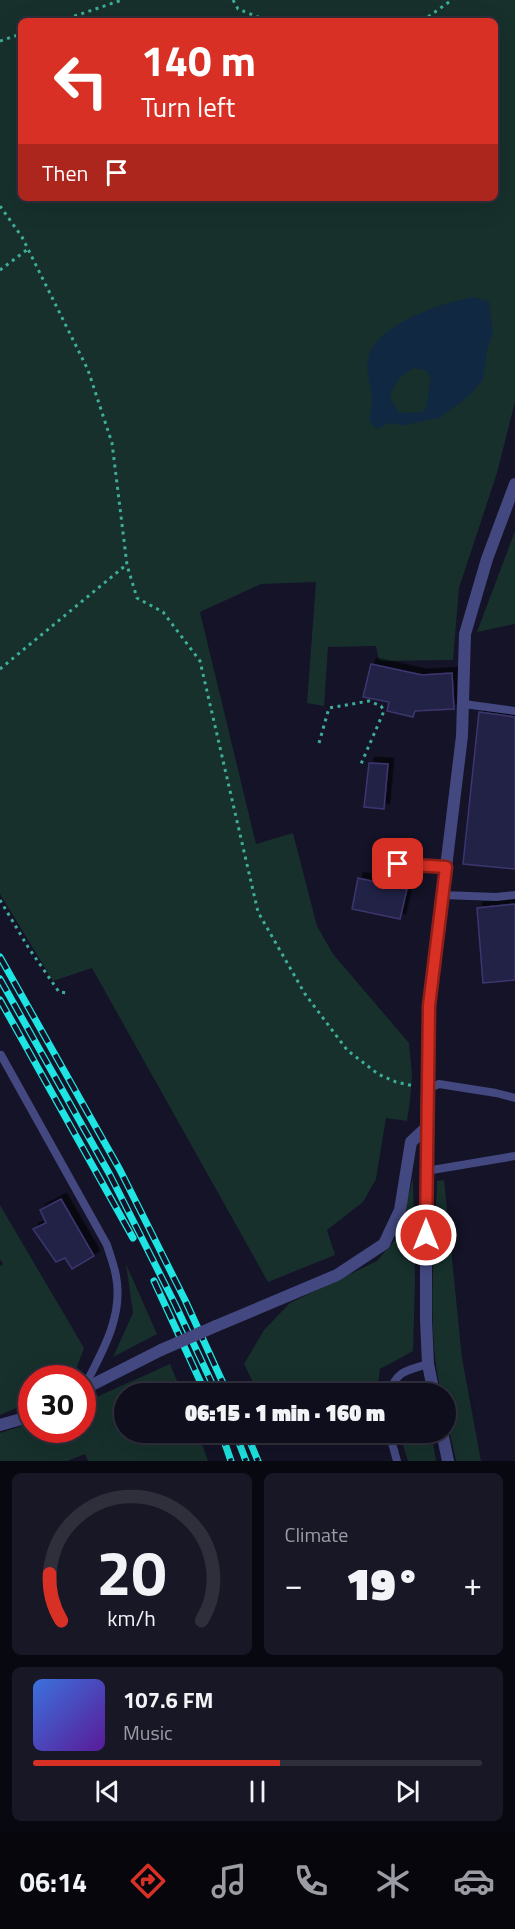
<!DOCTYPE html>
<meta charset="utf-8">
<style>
:root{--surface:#0f0e1d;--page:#181726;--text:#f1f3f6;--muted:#9b9ca4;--line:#2f2e3b;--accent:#d93025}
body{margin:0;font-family:"Titillium Web",sans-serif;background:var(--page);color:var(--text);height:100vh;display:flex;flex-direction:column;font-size:22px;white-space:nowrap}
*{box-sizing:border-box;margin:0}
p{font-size:20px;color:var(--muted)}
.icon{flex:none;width:33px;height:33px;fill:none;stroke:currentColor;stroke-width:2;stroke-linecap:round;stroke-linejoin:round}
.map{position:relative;height:1461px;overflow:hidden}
.drawer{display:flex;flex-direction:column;gap:12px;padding:12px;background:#080810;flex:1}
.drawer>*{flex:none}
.guide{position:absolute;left:18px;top:18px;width:480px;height:183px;border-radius:9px;box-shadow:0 6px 24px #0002,0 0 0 2px var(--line);background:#d93025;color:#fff;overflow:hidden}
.speed{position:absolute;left:18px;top:1365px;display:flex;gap:12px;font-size:30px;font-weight:700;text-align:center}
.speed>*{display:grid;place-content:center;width:78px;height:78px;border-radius:50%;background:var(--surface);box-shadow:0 6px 24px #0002,0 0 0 2px var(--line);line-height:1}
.speed .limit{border:9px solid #d22;background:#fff;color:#111}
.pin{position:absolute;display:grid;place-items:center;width:51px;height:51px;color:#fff;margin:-26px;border-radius:12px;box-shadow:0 3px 9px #0006}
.me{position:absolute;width:66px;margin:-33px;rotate:0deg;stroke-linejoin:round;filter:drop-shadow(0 0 4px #0008)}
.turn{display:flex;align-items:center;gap:21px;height:126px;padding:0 24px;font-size:27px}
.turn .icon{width:78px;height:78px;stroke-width:2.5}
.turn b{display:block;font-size:42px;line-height:51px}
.then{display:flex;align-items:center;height:57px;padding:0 24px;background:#0003;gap:12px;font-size:22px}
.big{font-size:45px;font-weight:800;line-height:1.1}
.drawer .tile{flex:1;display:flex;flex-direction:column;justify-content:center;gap:9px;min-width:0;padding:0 21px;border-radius:9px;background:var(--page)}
.drawer .dial{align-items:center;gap:0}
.dial svg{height:156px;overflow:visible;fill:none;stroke:var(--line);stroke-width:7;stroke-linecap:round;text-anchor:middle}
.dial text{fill:var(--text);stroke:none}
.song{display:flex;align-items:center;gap:18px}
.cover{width:72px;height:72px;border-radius:9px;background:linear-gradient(135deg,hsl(220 70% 55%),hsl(270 70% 35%))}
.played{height:6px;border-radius:3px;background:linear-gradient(90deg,var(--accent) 55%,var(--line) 55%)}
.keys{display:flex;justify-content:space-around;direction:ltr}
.heat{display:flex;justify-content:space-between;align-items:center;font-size:33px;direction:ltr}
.drawer .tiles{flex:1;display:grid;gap:12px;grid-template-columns:1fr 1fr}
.tile:last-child{grid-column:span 2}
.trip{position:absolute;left:114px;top:1383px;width:342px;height:60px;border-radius:30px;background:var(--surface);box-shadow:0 6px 24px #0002,0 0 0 2px var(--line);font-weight:800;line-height:60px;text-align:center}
.menu{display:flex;height:96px;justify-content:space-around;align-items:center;background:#06060c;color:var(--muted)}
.menu .icon{width:42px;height:42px}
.menu .on{color:var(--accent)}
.menu b{font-size:27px;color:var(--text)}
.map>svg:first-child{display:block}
.green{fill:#17302c;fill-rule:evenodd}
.water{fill:#112842;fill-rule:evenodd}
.building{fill:#242146;stroke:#3b366f;stroke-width:1.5;filter:url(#shadow)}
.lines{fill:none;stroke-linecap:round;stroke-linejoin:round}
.path{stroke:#3ead9a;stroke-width:3;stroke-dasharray:3 4.5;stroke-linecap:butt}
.lane{stroke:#434880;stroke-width:8}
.street{stroke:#434880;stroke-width:12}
.rail-casing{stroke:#1ee5e3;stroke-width:7}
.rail{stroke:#141327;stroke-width:4.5;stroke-dasharray:14;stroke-linecap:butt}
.street-bridge{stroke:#434880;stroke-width:12}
.route-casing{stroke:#8d1f18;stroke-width:15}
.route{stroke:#d93025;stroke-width:10}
</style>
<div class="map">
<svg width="515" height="1461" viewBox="0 0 515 1461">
<defs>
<filter id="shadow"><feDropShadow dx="5.5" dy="-5.5" stdDeviation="0" flood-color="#0009"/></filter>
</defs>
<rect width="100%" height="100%" fill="#141327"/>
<path class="green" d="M0 0H515V402L497 473 459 588 453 660 379 661 376 646 328 647 324 706 307 703 316 582 261 584 200 612 256 844 293 833 317 926 333 954 409 1043 412 1075 410 1101 407 1121 386 1118 376 1179 363 1202 327 1230 335 1255 268 1282 92 968 53 981 0 894ZM21 21H495V198H21Z
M515 531V624L477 632Z
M413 1178 415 1281 413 1351 380 1369 377 1393H258L244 1364 264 1330 290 1303 377 1261 398 1236Z
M444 1180 462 1358 481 1461H456L446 1416V1394L441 1393C426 1329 435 1247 437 1181Z
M0 1205 84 1348 73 1378H32L31 1402 0 1415V1266L3 1264 0 1259Z
M126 1264 157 1334 113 1357 133 1313Z
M170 1364 182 1393 124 1394V1432L198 1433 208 1461H88L85 1454 67 1461H0V1433L31 1423 32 1430H82L83 1403Z
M399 1433H431L436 1461H408Z"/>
<path class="water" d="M473 297 489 301 493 334 487 350 483 380 468 397 439 418 404 425 390 423 376 429 369 420C370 414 371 407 372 401 372 387 365 373 368 359 375 324 443 303 473 297ZM414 368 425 370 431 376C428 387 429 403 424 412L399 413 390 397C395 382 400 375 414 368Z"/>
<path class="building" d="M371 664 422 675 452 673 454 709 415 711 413 717 387 711 389 702 363 697Z
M479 712 515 717V869L463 864Z
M369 763 388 764 384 809 364 807Z
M358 878 407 889 400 919 352 909Z
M515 904V980L483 983 477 908Z
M61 1199 94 1256 72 1269 65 1258 56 1262 33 1229 46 1223 40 1210Z"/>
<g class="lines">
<path class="path" d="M233 0 238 9 268 21
M60 21 122 0
M422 21 452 0
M0 41 21 34
M0 206 22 237 88 370 112 443 127 565 137 598 163 612 200 661 258 912 305 994 347 1050 378 1074 396 1082 414 1086
M0 270 28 249
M0 669 126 565
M319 743 329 708 369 701 381 706 384 711 361 764
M0 900 28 947 59 992 68 993"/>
<path class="lane" d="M464 704 515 711
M398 864 446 867
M443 895 496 897 515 895
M1 1055 107 1245C110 1255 114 1265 116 1276 124 1317 101 1354 83 1389
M427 1089 439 1084 496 1093 515 1098
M426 1171 515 1156
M388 1394C398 1370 405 1371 428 1364
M389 1432 397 1461"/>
<path class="street" d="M216 1326 337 1275 384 1244 400 1210 411 1142 426 1128
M82 1390 161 1350
M434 1394 428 1364 426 1320V1128L429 1007 462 736 465 634 487 559 515 484
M0 1425 32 1416
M442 1432 448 1461"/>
<defs>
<path id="rail" d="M0 957 120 1170 185 1300 228 1394
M0 979 110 1175 175 1304 217 1394
M0 1000 133 1238
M154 1281 206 1394
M221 1432 231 1461
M235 1432 246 1461
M246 1432 258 1461"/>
</defs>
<use href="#rail" class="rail-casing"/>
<use href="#rail" class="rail"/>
<path class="street-bridge" d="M161 1350 216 1326"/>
</g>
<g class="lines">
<defs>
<path id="route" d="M398 864 446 867 429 1006 426 1235"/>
</defs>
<use href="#route" class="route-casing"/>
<use href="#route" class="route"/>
</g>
</svg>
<div class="speed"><div class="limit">30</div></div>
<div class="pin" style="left:398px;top:864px;background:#d93025"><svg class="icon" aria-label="arrive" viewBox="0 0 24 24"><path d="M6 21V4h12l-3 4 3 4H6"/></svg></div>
<svg class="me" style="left:426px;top:1235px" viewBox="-20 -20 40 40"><circle r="17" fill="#d93025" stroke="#fff" stroke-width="3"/><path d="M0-11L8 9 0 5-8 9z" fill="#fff"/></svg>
<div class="trip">06:15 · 1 min · 160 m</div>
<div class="guide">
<div class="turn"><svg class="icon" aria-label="left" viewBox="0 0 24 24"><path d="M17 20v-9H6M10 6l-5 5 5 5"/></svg><div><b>140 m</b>Turn left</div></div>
<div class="then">Then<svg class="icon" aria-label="arrive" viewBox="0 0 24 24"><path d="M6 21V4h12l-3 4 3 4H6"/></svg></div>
</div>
</div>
<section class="drawer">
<div class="tiles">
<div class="tile dial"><svg viewBox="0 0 100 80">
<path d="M14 69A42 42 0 1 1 86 69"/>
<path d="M14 69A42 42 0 0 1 8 45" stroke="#d93025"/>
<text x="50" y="56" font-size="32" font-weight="700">20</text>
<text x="50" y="72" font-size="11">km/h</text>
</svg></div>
<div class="tile"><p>Climate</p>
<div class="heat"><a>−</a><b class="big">19°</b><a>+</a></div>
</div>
<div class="tile">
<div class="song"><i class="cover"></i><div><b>107.6 FM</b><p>Music</p></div></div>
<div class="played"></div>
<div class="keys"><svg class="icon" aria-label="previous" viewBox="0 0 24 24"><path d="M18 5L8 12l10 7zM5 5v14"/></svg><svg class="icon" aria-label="pause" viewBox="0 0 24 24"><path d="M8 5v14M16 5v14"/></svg><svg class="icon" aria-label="next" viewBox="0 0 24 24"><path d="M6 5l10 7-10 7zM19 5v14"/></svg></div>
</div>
</div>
</section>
<nav class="menu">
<b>06:14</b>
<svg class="icon on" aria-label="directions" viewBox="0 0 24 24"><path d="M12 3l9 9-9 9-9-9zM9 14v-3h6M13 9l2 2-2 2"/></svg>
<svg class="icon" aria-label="music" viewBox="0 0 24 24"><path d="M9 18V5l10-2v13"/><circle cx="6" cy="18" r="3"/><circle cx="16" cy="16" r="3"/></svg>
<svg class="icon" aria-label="phone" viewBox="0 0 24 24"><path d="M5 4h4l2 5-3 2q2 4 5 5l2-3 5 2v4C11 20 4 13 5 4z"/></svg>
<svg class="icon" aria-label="climate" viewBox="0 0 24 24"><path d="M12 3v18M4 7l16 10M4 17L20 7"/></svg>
<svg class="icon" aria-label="car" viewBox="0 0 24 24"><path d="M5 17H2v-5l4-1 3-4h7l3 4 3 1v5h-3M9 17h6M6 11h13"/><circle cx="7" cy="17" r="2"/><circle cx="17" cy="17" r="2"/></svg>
</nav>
